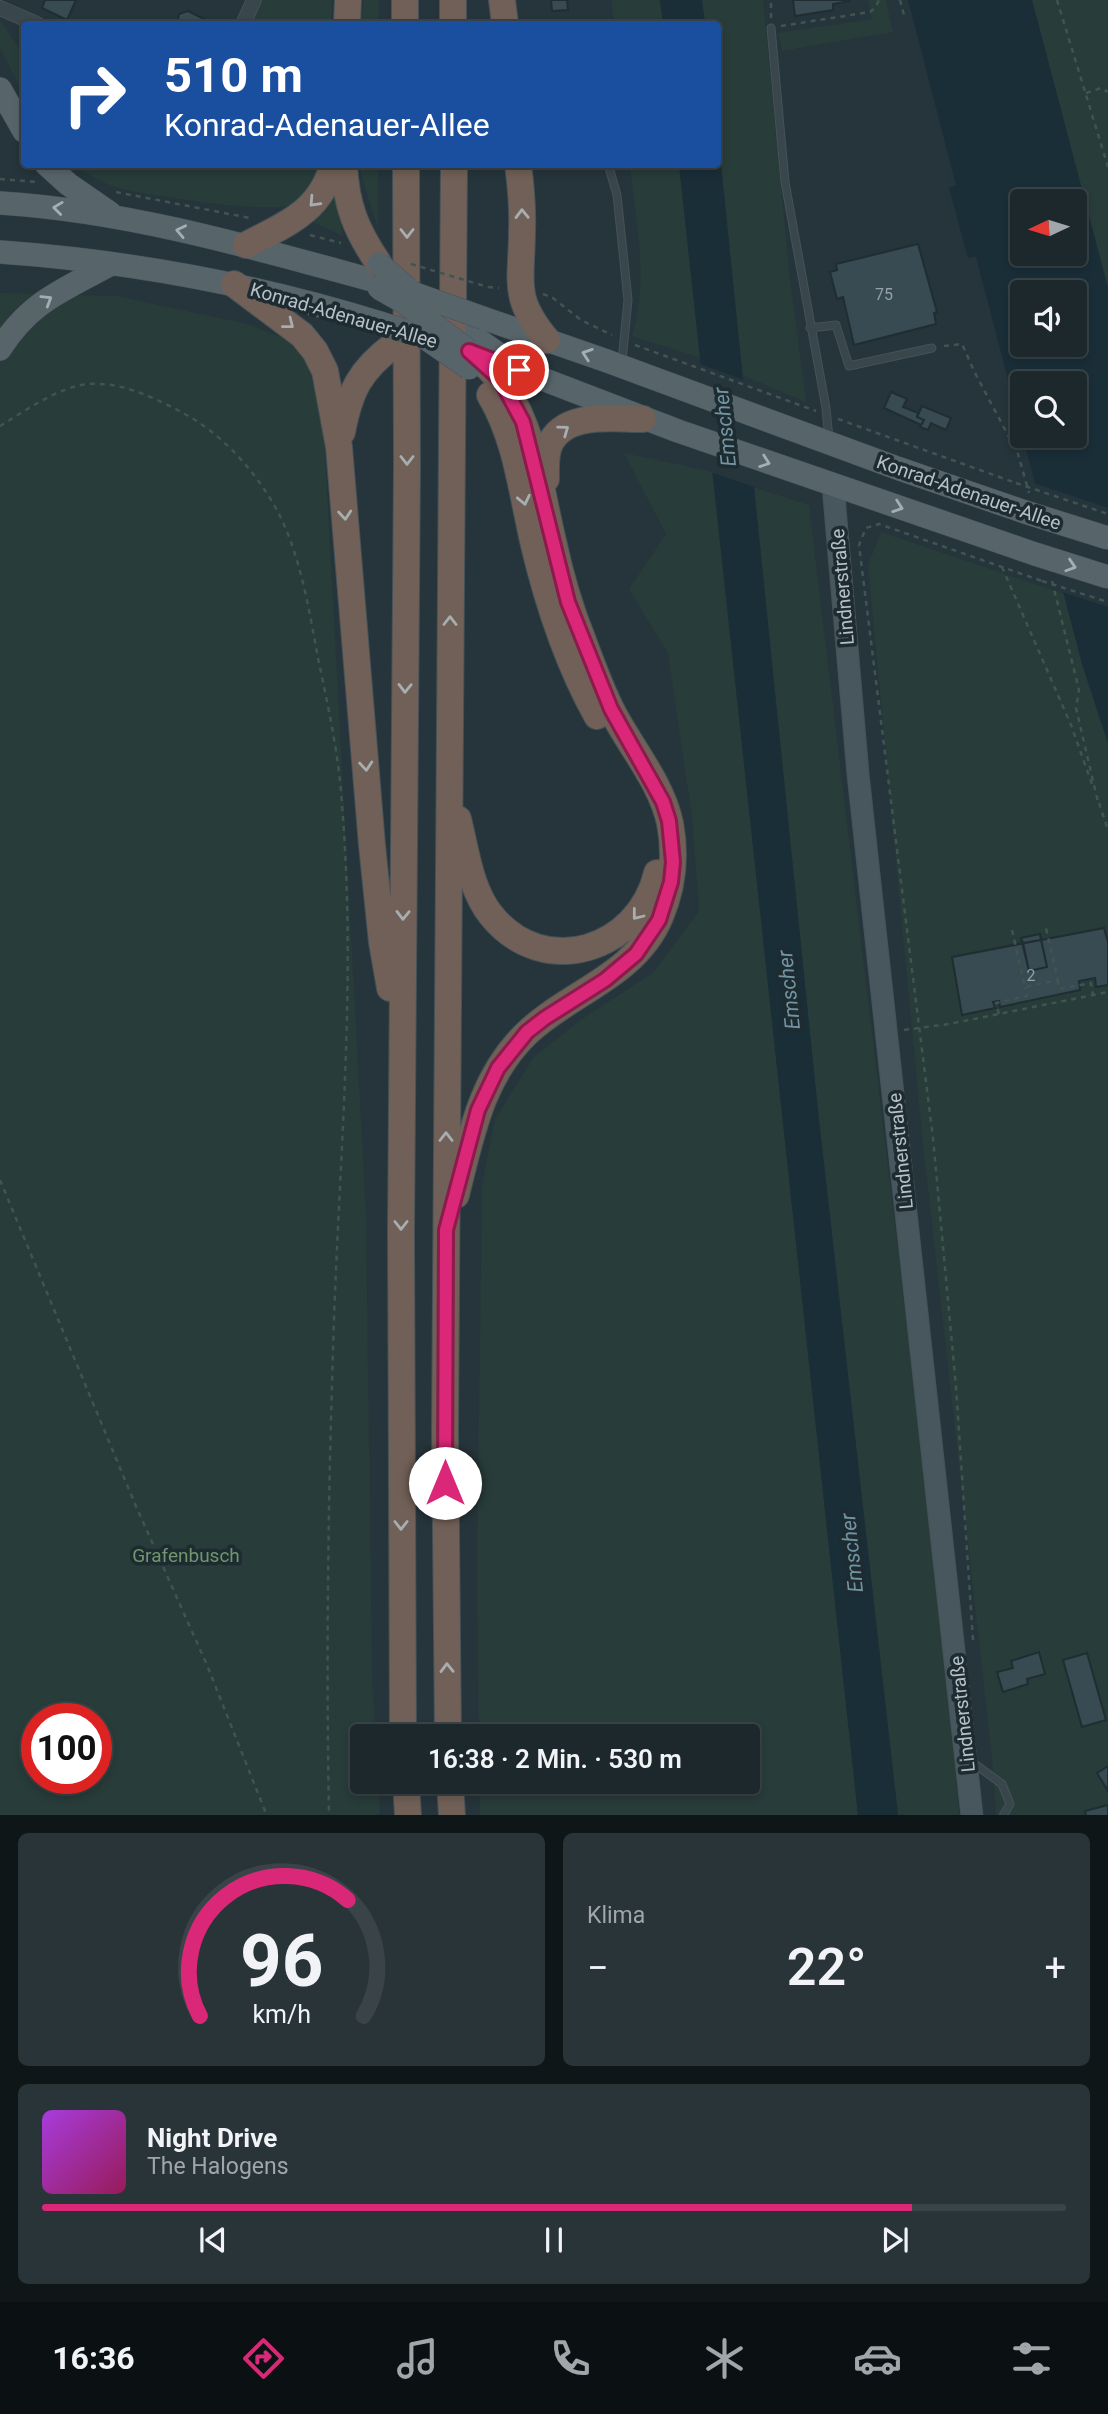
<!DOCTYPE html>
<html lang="de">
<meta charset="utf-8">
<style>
:root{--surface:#1c282c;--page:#293438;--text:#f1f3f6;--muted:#a0a6a9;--line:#3a4448;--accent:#db2777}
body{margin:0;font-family:Roboto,sans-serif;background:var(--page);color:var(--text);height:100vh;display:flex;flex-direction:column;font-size:26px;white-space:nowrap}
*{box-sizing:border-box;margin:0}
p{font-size:23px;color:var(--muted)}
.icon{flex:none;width:38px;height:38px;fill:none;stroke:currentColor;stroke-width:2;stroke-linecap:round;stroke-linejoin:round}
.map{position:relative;height:1815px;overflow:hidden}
.details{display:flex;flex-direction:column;gap:18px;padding:18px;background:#0f1618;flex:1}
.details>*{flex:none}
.top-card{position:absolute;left:21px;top:21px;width:700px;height:147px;border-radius:7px;box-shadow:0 4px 10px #0003,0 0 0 2px var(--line);background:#1a4fa0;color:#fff;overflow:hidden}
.needle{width:46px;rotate:266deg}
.fabs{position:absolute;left:1010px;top:189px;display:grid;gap:14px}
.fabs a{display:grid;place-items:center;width:77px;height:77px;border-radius:7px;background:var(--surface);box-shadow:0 4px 10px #0003,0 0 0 2px var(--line);font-size:35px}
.speed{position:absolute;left:21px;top:1703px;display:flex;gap:14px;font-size:35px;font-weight:700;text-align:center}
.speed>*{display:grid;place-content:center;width:91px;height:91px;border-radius:50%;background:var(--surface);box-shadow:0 4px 10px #0003,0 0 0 2px var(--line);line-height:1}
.speed .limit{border:10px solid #d22;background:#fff;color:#111}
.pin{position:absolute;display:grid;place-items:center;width:60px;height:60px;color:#fff;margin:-30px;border:4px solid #fff;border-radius:50%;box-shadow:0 2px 7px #0007}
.me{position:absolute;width:77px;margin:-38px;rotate:0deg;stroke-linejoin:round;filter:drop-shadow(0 0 5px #0008)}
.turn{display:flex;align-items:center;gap:24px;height:147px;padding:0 28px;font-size:32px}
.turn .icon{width:91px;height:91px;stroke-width:2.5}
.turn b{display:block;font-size:49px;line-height:60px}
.big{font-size:52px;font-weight:600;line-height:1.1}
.details .tile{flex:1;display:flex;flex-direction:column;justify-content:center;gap:10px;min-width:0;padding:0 24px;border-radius:10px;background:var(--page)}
.details .dial{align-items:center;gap:0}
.dial svg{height:182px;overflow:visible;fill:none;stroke:var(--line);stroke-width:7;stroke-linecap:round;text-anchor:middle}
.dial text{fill:var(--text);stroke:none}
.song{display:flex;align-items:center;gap:21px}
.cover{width:84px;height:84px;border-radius:10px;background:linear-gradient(135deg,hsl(280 70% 55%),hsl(330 70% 35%))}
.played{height:7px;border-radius:4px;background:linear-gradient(90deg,var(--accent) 85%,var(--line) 85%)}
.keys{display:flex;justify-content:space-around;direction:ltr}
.heat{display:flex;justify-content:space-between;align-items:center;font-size:38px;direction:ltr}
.details .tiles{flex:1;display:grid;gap:18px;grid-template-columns:1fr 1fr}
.tile:last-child{grid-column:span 2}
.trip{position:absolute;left:350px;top:1724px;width:410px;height:70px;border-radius:7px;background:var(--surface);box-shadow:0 4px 10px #0003,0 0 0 2px var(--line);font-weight:600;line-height:70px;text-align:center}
.tab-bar{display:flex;height:112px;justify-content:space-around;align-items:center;background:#0b1012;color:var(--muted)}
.tab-bar .icon{width:49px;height:49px}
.tab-bar .selected{color:var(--accent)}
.tab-bar b{font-size:32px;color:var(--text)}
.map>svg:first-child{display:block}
.green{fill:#283c39;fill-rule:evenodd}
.water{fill:#1a2e38;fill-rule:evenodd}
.pier{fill:#26353b}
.building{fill:#384a52;stroke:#202d33;stroke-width:2}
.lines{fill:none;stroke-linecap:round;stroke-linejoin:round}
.lane-casing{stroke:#455258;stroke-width:9}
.street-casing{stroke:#455258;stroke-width:16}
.secondary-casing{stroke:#455258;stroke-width:23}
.primary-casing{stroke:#455258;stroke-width:24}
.highway-casing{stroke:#445157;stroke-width:28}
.path{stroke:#405451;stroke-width:2.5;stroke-dasharray:5 5;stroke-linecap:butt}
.lane{stroke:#39464c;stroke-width:7}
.street{stroke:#39464c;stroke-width:14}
.secondary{stroke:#48565e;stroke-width:21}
.primary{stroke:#57656b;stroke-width:23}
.highway{stroke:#716057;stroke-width:26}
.primary-bridge-casing{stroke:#455258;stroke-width:24;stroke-linecap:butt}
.path-bridge{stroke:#405451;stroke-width:2.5;stroke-dasharray:5 5;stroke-linecap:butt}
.primary-bridge{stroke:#57656b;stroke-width:23}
.oneway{stroke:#a7aeb1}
.oneway2{stroke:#a2afb5}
.route-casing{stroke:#8e194d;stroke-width:18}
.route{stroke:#db2777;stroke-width:12}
.labels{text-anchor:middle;stroke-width:7;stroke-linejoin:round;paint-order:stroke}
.number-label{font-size:16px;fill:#94a1a8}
.street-label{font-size:19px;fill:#b5c1c7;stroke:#1e2b31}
.park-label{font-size:19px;fill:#70966e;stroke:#1e2b31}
.water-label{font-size:21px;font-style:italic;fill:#7194a3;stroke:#1e2b31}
</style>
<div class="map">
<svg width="1108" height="1816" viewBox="0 0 1108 1816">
<rect width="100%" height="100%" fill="#26353b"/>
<path class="green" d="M263 0H332L331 24H252Z
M363 0H379L378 24H362Z
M611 0H660L663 24H614Z
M702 0H763L789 270 806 402 742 375 718 135V24H705Z
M868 0H886L893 32 782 51 778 33 872 19Z
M1032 0H1108V288Z
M0 20 24 56V95L0 48Z
M74 165H320C314 177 306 197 293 204 272 215 155 196 127 190 107 186 90 176 74 165Z
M361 165H378V229L361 174Z
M630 165H679L701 358 632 336C649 281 636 221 630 165Z
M334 186 343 236 310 221Z
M0 293 116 296 248 324 302 346 323 415 366 1214 372 1677 376 1736H362V1782H378L380 1815 0 1816ZM37 1718H96V1778H37Z
M624 453 713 472 858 1815H480V1782H747V1736H479L477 1571 482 1185 495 1119 534 1057 582 1019 654 972 699 911 692 817 668 653 629 589 666 534Z
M753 487 809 505 944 1636 959 1815H898L818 1111Z
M881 532 1064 594 1082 664 1108 743V1815H996L992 1757 922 1135 868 565Z"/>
<path class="water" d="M660 0H702L705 24H663Z
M908 0H1032L1108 288V743L1082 664 976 257 968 258 949 188 956 185ZM1022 201H1074V254H1022ZM1022 292H1074V345H1022ZM1022 383H1074V436H1022Z
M718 135 818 1111 898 1815H858L679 165 718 164Z"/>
<path class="pier" d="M698 363 746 381 757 488 710 472Z
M1030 482 1108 508V607L1059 591Z"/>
<path class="building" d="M45 0H76L67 20 42 8Z
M551 0H567L568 10 552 11Z
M793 0H850V1L833 4V10L795 16Z
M188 11 206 20 204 24H177L179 14Z
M918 244 937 312 934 313 936 324 854 345 843 297 837 299 830 272 837 270 836 264Z
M891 392 907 399 903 407 918 413 917 417 924 420 921 425 884 408Z
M922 406 951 418 946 430 931 423 928 430 920 427 924 420 917 417Z
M1104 928 1108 942V985L1096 987 1095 978 1079 981 1080 990 1000 1007 999 1001 993 1002 995 1008 962 1015 952 957 1023 943 1029 971 1047 967 1041 940Z
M1104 928 1108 942V985L1096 987 1095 978 1079 981 1080 990 1000 1007 999 1001 993 1002 995 1008 962 1015 952 957Z
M1040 934 1041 940 1023 943 1021 938Z
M1040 934 1047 967 1029 971 1021 938Z
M1039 1652 1045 1674 1027 1679 1028 1684 1003 1692 997 1672 1013 1668 1011 1661Z
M1087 1653 1106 1720 1082 1727 1063 1660Z
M1108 1766V1791L1097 1773Z
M1108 1805V1816H1086L1085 1811Z"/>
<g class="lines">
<defs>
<path id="lane" d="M771 28 785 182 826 408 829 439
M608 164 617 195 628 300 622 361
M810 328 836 325 849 366 932 348
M969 1760 1002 1784 1010 1804 1003 1816"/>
<path id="street" d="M0 8 37 24
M243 24 254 0"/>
<path id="secondary" d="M833 485 858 774 972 1816"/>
<path id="primary" d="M0 89 24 131
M46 164 68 184 110 213
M0 203C129 211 255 248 379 282
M0 252C128 261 257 285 380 323
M483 318 607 361 897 468 1025 512
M461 328 500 355
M0 349C30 301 64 290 111 264
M472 352 678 431 1035 554"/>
<path id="highway" d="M405 0V24
M453 0V24
M502 0 505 24
M347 24 348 0
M344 164C346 206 356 230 379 264
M518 164C521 187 523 209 522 231 522 281 511 297 547 340
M246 245C286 224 321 212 333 164
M234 284 302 335 315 351 325 371 339 447 372 845 382 942 390 988
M490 395C517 440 522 495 534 545 548 604 567 662 597 716
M342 432C350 390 360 370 395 344
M546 479C546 468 545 457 549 446 563 411 613 419 643 419
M458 819C466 850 470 889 491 915 544 981 639 950 657 873
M456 1195C471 1136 481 1077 527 1033 570 992 635 976 660 917 673 887 676 855 670 823 661 782 631 748 612 711 600 687 591 662 582 638 569 606 560 574 553 541 538 480 533 407 483 363
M403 1736 401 1231 407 466 406 164
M448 1736 445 1431 454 164
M406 1782 408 1816
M450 1782 452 1816"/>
</defs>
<use href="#lane" class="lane-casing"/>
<use href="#street" class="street-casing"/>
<use href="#secondary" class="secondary-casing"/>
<use href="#primary" class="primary-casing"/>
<use href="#highway" class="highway-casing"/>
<path class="path" d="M900 0 904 15
M1057 0 1108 167
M771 18V0
M781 26 870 12 875 8 879 0
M1086 93 1101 88 1108 92
M0 179 37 182
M116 192 250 218
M310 235 341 243
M488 287 499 288
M543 294 553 298 581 320 612 335
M635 345 816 411
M944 346 962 344 975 373 1018 454 1029 493
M838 419 1016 483
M0 426C23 412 47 395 73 387 111 376 151 396 183 413 223 434 258 474 279 514 301 558 309 610 318 658 328 706 339 755 342 805 357 987 338 1169 333 1351 328 1506 326 1661 329 1816
M1002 567 1071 725 1093 787
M1052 581 1079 690 1076 708 1098 802
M1099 803 1108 830
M1012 930 1025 987 1058 980 1045 924
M1058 980 1059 989 1091 983 1093 995
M999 1014 996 1003 1027 996 1025 987
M904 1030 949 1024 1108 992
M0 1180 135 1504 207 1665 267 1816
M973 1640 956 1387 933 1138 859 545 866 528 879 524 1042 581"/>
<use href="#lane" class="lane"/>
<use href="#street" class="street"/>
<use href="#secondary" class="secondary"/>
<use href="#primary" class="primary"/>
<use href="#highway" class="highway"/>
<defs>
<path id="primary-bridge" d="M379 264 408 289
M390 285 483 318
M379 288 402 301 469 351
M380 323 412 333
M424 337 469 368
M1025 512 1108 538
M1035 554 1108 577"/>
</defs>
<use href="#primary-bridge" class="primary-bridge-casing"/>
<path class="path-bridge" d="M411 264 488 287
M1016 483 1108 514
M1042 581 1108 602"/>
<use href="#primary-bridge" class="primary-bridge"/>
</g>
<defs><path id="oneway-chevron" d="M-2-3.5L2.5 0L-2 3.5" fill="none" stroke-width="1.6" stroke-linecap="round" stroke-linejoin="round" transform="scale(1.75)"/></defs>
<g class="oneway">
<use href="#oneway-chevron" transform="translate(314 202) rotate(133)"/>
<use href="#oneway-chevron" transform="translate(522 214) rotate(-91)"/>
<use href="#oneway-chevron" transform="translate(407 233) rotate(90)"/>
<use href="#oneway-chevron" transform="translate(289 324) rotate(38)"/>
<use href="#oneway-chevron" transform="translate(564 430) rotate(-36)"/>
<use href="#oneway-chevron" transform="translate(407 460) rotate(90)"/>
<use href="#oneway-chevron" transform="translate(524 500) rotate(78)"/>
<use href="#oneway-chevron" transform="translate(345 515) rotate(85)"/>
<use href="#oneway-chevron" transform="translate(450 621) rotate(-90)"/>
<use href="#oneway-chevron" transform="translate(405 688) rotate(91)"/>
<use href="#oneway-chevron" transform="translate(366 766) rotate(85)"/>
<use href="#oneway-chevron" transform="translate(403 915) rotate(91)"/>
<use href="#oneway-chevron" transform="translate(637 915) rotate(128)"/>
<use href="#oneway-chevron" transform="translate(446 1137) rotate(-90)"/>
<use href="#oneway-chevron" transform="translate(401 1225) rotate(90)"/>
<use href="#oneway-chevron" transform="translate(401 1525) rotate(90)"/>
<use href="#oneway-chevron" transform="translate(447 1668) rotate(-91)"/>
</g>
<g class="oneway2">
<use href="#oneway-chevron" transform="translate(58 208) rotate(-173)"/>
<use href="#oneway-chevron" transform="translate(181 231) rotate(-168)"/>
<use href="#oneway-chevron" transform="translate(47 300) rotate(-32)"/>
<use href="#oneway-chevron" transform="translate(587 354) rotate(-161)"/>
<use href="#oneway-chevron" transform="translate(765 462) rotate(19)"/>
<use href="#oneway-chevron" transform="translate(898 507) rotate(19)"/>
<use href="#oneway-chevron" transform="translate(1071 566) rotate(18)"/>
</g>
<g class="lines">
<defs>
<path id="route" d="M445 1483 446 1230 478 1110 498 1068 527 1032 545 1018 605 980 636 954 659 920 671 882 673 862 669 821 663 802 611 709 568 602 523 422 500 379 469 351 519 370"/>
</defs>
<use href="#route" class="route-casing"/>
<use href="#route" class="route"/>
</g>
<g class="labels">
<g class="number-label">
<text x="884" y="300">75</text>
<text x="1031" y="981">2</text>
</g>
<g class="street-label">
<text transform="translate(344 315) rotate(16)" y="7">Konrad-Adenauer-Allee</text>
<text transform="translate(969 492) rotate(19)" y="7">Konrad-Adenauer-Allee</text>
<text transform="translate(842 587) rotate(-95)" y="7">Lindnerstraße</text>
<text transform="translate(900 1151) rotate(-96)" y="7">Lindnerstraße</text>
<text transform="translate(962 1714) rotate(-96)" y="7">Lindnerstraße</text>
</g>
<g class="park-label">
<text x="186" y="1562">Grafenbusch</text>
</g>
<g class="water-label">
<text transform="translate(725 427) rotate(-96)" y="7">Emscher</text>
<text transform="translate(789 990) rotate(-96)" y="7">Emscher</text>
<text transform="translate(852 1553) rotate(-96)" y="7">Emscher</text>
</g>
</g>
</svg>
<div class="fabs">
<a><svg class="needle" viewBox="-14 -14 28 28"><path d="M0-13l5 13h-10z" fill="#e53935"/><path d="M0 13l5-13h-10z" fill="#a0a6a9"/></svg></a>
<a><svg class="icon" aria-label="sound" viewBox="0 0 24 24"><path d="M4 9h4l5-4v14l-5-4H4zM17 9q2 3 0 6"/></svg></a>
<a><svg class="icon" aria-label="search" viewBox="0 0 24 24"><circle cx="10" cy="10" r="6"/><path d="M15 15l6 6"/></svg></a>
</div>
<div class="speed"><div class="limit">100</div></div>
<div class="pin" style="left:519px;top:370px;background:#d93025"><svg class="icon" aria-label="arrive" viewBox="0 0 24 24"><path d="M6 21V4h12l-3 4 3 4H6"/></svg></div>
<svg class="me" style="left:445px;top:1483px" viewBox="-20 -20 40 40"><circle r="19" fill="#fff"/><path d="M0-13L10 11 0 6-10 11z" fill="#db2777"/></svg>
<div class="trip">16:38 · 2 Min. · 530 m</div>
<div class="top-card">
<div class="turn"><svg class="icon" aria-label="right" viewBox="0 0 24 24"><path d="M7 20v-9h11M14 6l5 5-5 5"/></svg><div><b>510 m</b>Konrad-Adenauer-Allee</div></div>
</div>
</div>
<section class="details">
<div class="tiles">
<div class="tile dial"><svg viewBox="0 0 100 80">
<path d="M14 69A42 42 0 1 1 86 69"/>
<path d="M14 69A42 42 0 0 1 79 18" stroke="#db2777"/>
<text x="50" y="56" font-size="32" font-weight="700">96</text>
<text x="50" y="72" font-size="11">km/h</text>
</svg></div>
<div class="tile"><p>Klima</p>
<div class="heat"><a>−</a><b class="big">22°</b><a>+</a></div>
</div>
<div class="tile">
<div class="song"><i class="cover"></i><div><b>Night Drive</b><p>The Halogens</p></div></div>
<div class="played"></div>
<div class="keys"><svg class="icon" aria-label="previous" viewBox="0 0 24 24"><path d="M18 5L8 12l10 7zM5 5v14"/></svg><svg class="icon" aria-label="pause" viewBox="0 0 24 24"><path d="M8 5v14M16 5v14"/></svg><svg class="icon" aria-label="next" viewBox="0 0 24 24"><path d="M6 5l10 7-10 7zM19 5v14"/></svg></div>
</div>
</div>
</section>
<nav class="tab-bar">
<b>16:36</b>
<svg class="icon selected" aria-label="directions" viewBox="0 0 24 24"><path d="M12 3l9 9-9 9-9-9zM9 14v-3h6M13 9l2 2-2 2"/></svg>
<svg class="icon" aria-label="music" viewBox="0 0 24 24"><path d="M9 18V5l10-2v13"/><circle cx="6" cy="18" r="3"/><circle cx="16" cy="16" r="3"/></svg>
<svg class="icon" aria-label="phone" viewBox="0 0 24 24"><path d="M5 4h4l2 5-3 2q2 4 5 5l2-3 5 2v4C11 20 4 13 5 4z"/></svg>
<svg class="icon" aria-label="climate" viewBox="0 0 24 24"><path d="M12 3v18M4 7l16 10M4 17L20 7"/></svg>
<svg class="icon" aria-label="car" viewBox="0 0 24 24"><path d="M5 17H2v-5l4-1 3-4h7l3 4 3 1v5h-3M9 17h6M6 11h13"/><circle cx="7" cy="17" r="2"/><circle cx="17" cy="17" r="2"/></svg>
<svg class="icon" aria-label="filters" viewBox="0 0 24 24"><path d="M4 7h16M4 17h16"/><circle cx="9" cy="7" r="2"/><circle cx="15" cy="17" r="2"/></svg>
</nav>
